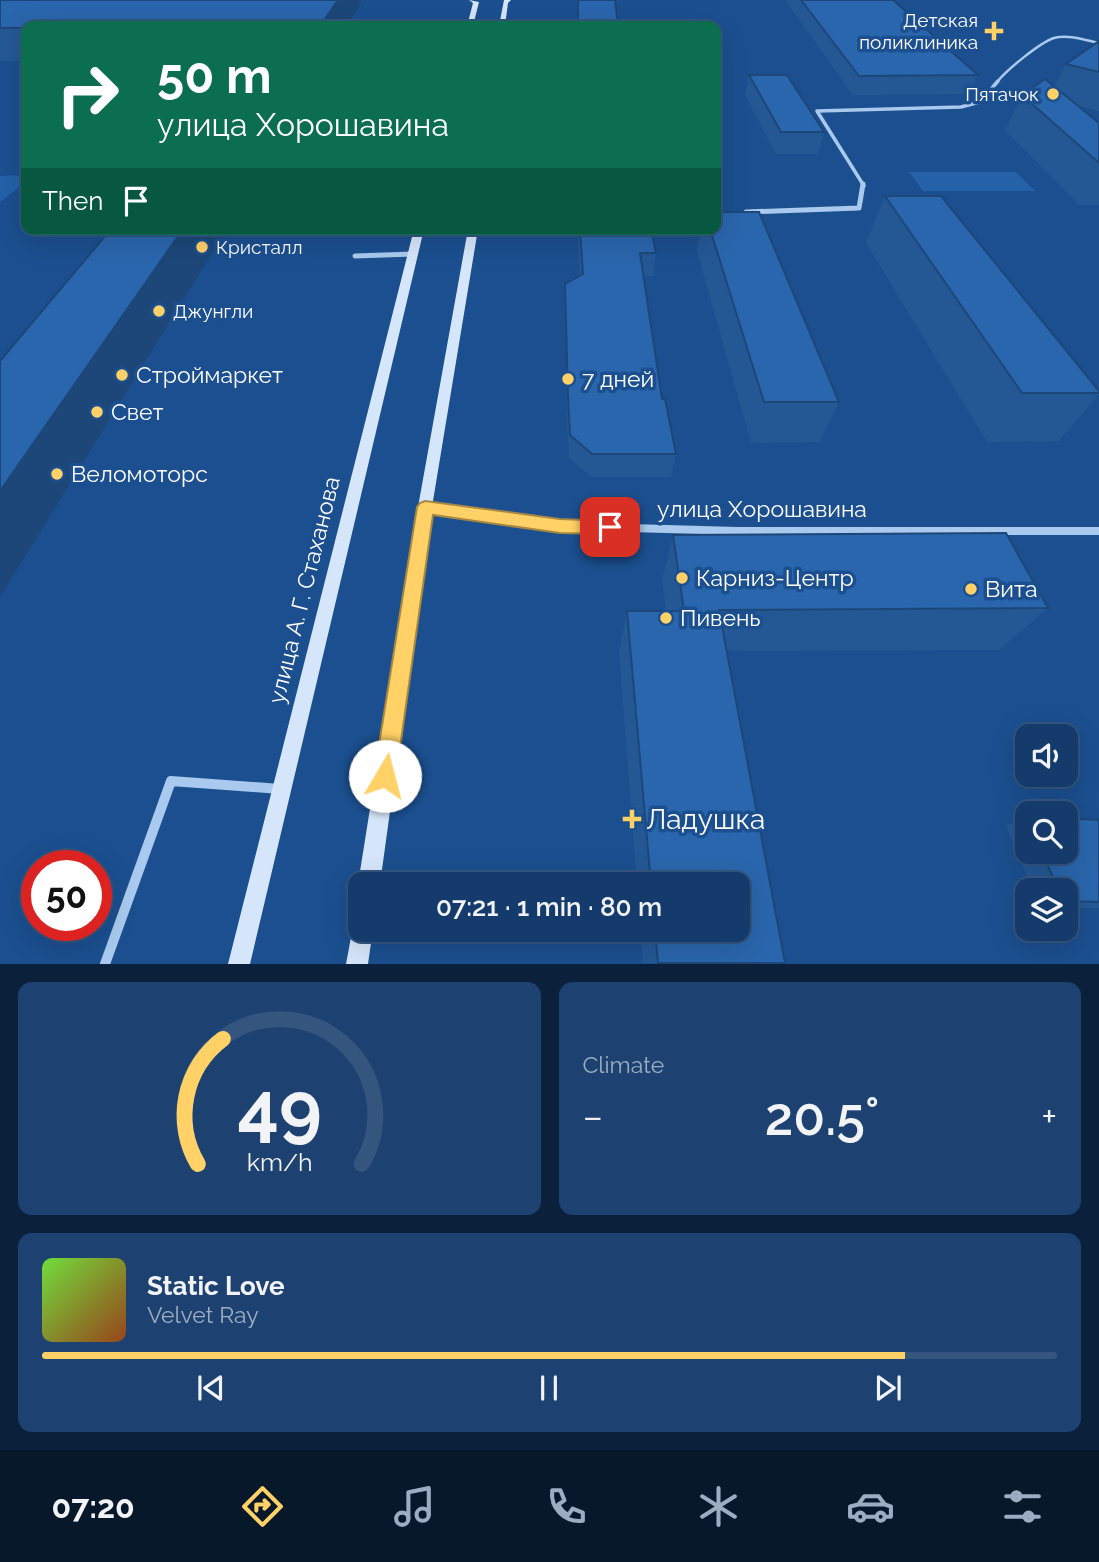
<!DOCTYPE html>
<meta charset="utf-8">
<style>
:root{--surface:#143b6b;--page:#1d4271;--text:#f1f3f6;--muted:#9dadc1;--line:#33557e;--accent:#ffd166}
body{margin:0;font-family:Raleway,sans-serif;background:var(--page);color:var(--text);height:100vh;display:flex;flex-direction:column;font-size:26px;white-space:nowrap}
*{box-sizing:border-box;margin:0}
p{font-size:23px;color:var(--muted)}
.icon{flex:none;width:38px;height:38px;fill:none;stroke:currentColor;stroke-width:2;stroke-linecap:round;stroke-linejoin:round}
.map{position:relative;height:964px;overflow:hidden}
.details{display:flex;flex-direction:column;gap:18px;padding:18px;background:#0b203b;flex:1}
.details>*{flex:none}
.top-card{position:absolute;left:21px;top:21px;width:700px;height:214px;border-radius:14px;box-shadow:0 7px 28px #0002,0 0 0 2px var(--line);background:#0b6e4f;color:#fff;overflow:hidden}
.fabs{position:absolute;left:1015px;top:724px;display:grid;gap:14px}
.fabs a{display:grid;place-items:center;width:63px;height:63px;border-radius:14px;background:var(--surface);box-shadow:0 7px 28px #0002,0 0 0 2px var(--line);font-size:35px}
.speed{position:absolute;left:21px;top:850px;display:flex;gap:14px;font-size:35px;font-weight:700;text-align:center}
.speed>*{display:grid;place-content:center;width:91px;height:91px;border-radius:50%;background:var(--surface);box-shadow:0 7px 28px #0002,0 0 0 2px var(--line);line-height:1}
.speed .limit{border:10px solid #d22;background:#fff;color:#111}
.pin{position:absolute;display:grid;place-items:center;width:60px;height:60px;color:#fff;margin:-30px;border-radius:14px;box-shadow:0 4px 10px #0006}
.me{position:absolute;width:77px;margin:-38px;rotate:8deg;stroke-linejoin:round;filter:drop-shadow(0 0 5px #0008)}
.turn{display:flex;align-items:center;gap:24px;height:147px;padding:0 21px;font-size:32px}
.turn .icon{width:91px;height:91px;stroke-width:2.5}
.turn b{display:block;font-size:49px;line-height:60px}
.then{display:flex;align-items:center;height:66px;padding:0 21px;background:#0003;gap:14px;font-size:26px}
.big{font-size:52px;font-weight:600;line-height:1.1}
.details .widget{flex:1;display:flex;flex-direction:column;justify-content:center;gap:10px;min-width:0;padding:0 24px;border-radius:14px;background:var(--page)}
.details .dial{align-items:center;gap:0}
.dial svg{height:182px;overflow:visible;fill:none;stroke:var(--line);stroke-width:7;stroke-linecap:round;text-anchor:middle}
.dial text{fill:var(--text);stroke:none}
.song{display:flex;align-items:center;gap:21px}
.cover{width:84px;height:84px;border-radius:10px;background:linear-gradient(135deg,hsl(100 70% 55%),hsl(20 70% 35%))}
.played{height:7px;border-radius:4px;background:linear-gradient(90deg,var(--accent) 85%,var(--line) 85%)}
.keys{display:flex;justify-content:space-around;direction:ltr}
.heat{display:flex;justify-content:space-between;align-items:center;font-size:38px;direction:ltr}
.details .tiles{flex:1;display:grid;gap:18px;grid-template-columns:1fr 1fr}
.widget:last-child{grid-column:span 2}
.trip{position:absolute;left:348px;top:872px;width:402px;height:70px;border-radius:14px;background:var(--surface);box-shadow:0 7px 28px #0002,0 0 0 2px var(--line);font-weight:600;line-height:70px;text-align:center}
.tab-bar{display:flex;height:112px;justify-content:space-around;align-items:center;background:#08182b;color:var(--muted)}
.tab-bar .icon{width:49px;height:49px}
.tab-bar .active{color:var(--accent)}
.tab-bar b{font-size:32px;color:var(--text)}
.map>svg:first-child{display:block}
.green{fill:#2461a8}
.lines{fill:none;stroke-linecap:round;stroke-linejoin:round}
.minor-far4{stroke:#a9c9ee;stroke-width:2.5}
.minor-far3{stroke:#a9c9ee;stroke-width:3.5}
.minor-far2{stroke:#a9c9ee;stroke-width:5}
.minor-far1{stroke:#a9c9ee;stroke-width:8}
.minor{stroke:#a9c9ee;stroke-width:10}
.secondary{fill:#d6e6fa;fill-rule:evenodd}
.wall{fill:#245895}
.shaded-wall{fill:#1d4779}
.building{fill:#2a66ad;stroke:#1d4779;stroke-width:2}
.route{fill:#ffd166;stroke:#a68842;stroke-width:2}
.poi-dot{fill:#ffd166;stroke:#1b4f8f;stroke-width:2.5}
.labels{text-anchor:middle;stroke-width:7;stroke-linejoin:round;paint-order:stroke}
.far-poi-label{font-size:19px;fill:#fff;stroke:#1b4f8f;text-anchor:end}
.poi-label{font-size:23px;fill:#fff;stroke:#1b4f8f;text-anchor:start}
.street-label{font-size:23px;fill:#fff;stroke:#1b4f8f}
.near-poi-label{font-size:28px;fill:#fff;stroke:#1b4f8f;text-anchor:start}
</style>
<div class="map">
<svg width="1099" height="964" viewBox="0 0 1099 964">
<rect width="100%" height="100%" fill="#1b4f8f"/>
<path class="green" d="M909 172H1016L1035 191H923Z
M26 175V182L0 202V176Z"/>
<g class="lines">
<path class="minor-far4" d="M997 82C1007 70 1039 43 1054 38 1068 34 1085 40 1099 43"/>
<path class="minor-far3" d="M864 186 817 111 961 107 980 102 998 81"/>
<path class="minor-far2" d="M746 212 859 208 863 184
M355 256 413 254"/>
<path class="minor-far1" d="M425 507 560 526 737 531H1099"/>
<path class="minor" d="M105 964 171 781 280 789"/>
<path class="secondary" d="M469 0 479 2 473 26H467L473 3Z
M504 0H511L508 3 505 26H499Z
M414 229H424L250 964H228Z
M468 229H478L432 507 380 884H360V889L358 884 418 507Z
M360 919V929H373L368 964H346L354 921Z"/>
</g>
<path class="wall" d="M0 0 361 3 26 26V61H0Z
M785 0H893L978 75 969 94 853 95Z
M1099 41V111L1077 105 1099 123V205H1079L1005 130 1022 95 1054 87 1066 64Z
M749 75 824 132 818 154H776L745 95Z
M885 196 1099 391V394L1059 441 987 442 866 243Z
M578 229H651L656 253 653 276H644L662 399 676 454 671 477H591L569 458 567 420 565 284 580 275 578 240Z
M701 229H716L839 402 820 442 751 443 697 251Z
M673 535 1048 608 999 650 726 651 785 963H643L640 929H738V884H637L619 652 627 611H666L662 580Z
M1027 817V852H1066L1099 820V908H1066V891H1033L1006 826Z"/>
<path class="shaded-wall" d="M338 0H361V3L347 26H320Z
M183 229H227L0 597V491Z"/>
<path class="building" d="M0 0H338L320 26H26V28H0Z
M578 0H615L618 26H578Z
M801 0H893L978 75 859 76Z
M1099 41V72L1066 64Z
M749 75H787L824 132H781Z
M1045 79 1099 123V163L1022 95Z
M885 196H941L1099 391V393H1022Z
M716 212H759L839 402H764L710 229H716Z
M111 229H183L0 491V361Z
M580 229H651L656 253H640L662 399H665L676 454H592L570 435 568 397 565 284 583 274Z
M1006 533 1048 608 719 610 785 963H658L655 929H738V884H651L627 611H684L673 535Z
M1066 818 1099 820V902L1066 901V891H1059L1042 852H1066Z"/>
<path class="route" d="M425 501 560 519 610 521 616 523 619 527 616 532 610 534 560 533 433 515 396 776 393 784 385 787 377 784 374 776 417 507 420 503Z"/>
<g class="poi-dot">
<path d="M990.5 20.5h7v7h7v7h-7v7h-7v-7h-7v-7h7z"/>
<circle cx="1053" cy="94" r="7"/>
<circle cx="202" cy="247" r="7"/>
<circle cx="159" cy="311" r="7"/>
<circle cx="122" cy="375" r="7"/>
<circle cx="568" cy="379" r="7"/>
<circle cx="97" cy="412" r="7"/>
<circle cx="57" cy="474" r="7"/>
<circle cx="682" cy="578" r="7"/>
<circle cx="971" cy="589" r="7"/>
<circle cx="666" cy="618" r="7"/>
<path d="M628.5 808.5h7v7h7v7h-7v7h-7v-7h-7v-7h7z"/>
</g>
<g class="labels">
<g class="far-poi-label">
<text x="978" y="27">Детская<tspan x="978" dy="22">поликлиника</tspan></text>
<text x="1039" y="101">Пятачок</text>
<text x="216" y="254" text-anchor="start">Кристалл</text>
<text x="173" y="318" text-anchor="start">Джунгли</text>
</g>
<g class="poi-label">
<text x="136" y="383">Строймаркет</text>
<text x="582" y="387">7 дней</text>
<text x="111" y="420">Свет</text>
<text x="71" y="482">Веломоторс</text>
<text x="696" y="586">Карниз-Центр</text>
<text x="985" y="597">Вита</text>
<text x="680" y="626">Пивень</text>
</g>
<g class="street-label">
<text x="762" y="517">улица Хорошавина</text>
<text transform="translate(304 590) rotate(-76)" y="8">улица А. Г. Стаханова</text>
</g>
<g class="near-poi-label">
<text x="646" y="829">Ладушка</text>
</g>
</g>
</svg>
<div class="fabs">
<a><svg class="icon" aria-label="sound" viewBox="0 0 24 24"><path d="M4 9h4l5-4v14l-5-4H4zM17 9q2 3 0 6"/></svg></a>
<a><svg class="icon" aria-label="search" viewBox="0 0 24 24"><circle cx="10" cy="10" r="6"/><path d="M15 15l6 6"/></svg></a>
<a><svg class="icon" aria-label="layers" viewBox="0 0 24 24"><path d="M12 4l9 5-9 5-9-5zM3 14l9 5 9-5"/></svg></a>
</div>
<div class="speed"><div class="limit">50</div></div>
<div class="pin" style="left:610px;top:527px;background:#d93025"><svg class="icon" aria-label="arrive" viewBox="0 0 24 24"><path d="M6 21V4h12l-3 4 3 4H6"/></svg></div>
<svg class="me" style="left:385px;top:776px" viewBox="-20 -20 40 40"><circle r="19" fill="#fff"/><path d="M0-13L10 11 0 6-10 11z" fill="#ffd166"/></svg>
<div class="trip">07:21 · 1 min · 80 m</div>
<div class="top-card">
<div class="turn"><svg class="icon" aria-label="right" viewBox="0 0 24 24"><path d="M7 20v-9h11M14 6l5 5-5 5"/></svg><div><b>50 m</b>улица Хорошавина</div></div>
<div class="then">Then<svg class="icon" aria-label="arrive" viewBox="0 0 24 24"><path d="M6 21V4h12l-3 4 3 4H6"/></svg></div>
</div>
</div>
<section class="details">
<div class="tiles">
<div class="widget dial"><svg viewBox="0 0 100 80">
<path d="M14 69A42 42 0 1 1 86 69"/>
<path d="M14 69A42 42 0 0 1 25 14" stroke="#ffd166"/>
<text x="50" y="56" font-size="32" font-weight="700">49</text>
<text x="50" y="72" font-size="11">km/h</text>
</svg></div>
<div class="widget"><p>Climate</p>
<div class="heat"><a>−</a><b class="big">20.5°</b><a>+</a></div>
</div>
<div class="widget">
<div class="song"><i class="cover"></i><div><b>Static Love</b><p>Velvet Ray</p></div></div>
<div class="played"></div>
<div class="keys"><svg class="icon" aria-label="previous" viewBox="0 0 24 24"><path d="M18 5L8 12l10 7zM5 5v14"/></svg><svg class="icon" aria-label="pause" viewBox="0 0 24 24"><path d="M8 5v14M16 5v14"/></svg><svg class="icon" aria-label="next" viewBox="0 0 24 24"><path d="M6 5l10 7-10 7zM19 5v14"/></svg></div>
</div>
</div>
</section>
<nav class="tab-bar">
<b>07:20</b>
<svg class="icon active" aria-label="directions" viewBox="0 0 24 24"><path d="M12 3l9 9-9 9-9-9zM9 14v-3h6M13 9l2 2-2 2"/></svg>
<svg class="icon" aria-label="music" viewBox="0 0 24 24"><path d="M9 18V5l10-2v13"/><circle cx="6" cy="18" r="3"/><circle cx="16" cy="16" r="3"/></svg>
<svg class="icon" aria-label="phone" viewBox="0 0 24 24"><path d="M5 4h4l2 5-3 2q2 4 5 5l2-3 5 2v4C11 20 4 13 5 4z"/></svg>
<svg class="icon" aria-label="climate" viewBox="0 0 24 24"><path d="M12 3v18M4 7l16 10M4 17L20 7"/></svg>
<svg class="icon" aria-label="car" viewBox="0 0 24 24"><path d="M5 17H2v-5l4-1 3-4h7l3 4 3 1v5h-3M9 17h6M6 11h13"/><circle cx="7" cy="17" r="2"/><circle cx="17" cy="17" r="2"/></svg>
<svg class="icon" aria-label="filters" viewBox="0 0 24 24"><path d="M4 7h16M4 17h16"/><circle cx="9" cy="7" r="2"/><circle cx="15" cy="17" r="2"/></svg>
</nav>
